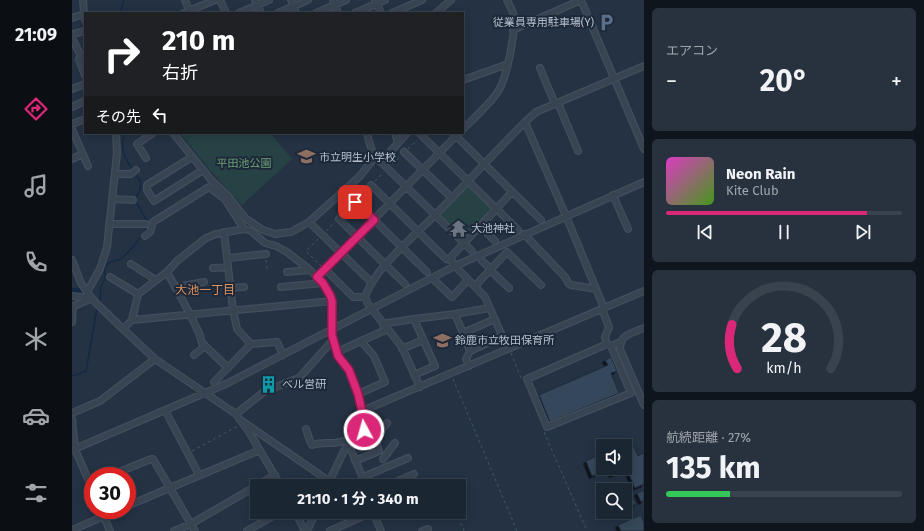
<!DOCTYPE html>
<html lang="ja">
<meta charset="utf-8">
<style>
:root{--surface:#1b2633;--page:#28323f;--text:#f1f3f6;--muted:#a0a5ac;--line:#39434e;--accent:#db2777}
body{margin:0;font-family:"Fira Sans","Noto Sans JP",sans-serif;background:var(--page);color:var(--text);height:100vh;display:flex;flex-direction:column;font-size:15px;white-space:nowrap}
*{box-sizing:border-box;margin:0}
p{font-size:13px;color:var(--muted)}
.icon{flex:none;width:22px;height:22px;fill:none;stroke:currentColor;stroke-width:2;stroke-linecap:round;stroke-linejoin:round}
.map{position:relative;flex:1;overflow:hidden}
.details{display:flex;flex-direction:column;gap:8px;padding:8px;background:#0f151c;width:280px}
.details>*{flex:none}
.guide{position:absolute;left:12px;top:12px;width:380px;height:122px;border-radius:0px;box-shadow:0 2px 10px #0003,0 0 0 1px var(--line);background:#202124;color:#fff;overflow:hidden}
.buttons{position:absolute;left:524px;top:439px;display:grid;gap:8px}
.buttons a{display:grid;place-items:center;width:36px;height:36px;border-radius:0px;background:var(--surface);box-shadow:0 2px 10px #0003,0 0 0 1px var(--line);font-size:20px}
.speed{position:absolute;left:12px;top:467px;display:flex;gap:8px;font-size:20px;font-weight:700;text-align:center}
.speed>*{display:grid;place-content:center;width:52px;height:52px;border-radius:50%;background:var(--surface);box-shadow:0 2px 10px #0003,0 0 0 1px var(--line);line-height:1}
.speed .limit{border:6px solid #d22;background:#fff;color:#111}
.pin{position:absolute;display:grid;place-items:center;width:34px;height:34px;color:#fff;margin:-17px;border-radius:8px;box-shadow:0 2px 6px #0006}
.me{position:absolute;width:44px;margin:-22px;rotate:354deg;stroke-linejoin:round;filter:drop-shadow(0 0 3px #0008)}
.turn{display:flex;align-items:center;gap:14px;height:84px;padding:0 12px;font-size:18px}
.turn .icon{width:52px;height:52px;stroke-width:2.5}
.turn b{display:block;font-size:28px;line-height:34px}
.then{display:flex;align-items:center;height:38px;padding:0 12px;background:#0003;gap:8px;font-size:15px}
.big{font-size:30px;font-weight:700;line-height:1.1}
.details .card{flex:1;display:flex;flex-direction:column;justify-content:center;gap:6px;min-width:0;padding:0 14px;border-radius:6px;background:var(--page)}
.details .dial{align-items:center;gap:0}
.dial svg{height:104px;overflow:visible;fill:none;stroke:var(--line);stroke-width:7;stroke-linecap:round;text-anchor:middle}
.dial text{fill:var(--text);stroke:none}
.song{display:flex;align-items:center;gap:12px}
.cover{width:48px;height:48px;border-radius:6px;background:linear-gradient(135deg,hsl(310 70% 55%),hsl(100 70% 35%))}
.played{height:4px;border-radius:2px;background:linear-gradient(90deg,var(--accent) 85%,var(--line) 85%)}
.keys{display:flex;justify-content:space-around;direction:ltr}
.heat{display:flex;justify-content:space-between;align-items:center;font-size:22px;direction:ltr}
.charge{height:6px;border-radius:3px;background:linear-gradient(90deg,#34c759 27%,var(--line) 0)}
.trip{position:absolute;left:178px;top:479px;width:216px;height:40px;border-radius:0px;background:var(--surface);box-shadow:0 2px 10px #0003,0 0 0 1px var(--line);font-weight:700;line-height:40px;text-align:center}
main{display:flex;flex:1;min-height:0}
.dock{display:flex;flex-direction:column;width:72px;justify-content:space-around;align-items:center;background:#0b0f14;color:var(--muted)}
.dock .icon{width:28px;height:28px}
.dock .current{color:var(--accent)}
.dock b{font-size:18px;color:var(--text)}
.map>svg:first-child{display:block}
.green{fill:#264245}
.lines{fill:none;stroke-linecap:round;stroke-linejoin:round}
.stream{stroke:#162943;stroke-width:1.5}
.river{stroke:#162943;stroke-width:10}
.building{fill:#36475a;stroke:#1f2b3b;filter:url(#shadow)}
.minor-casing{stroke:#424d5d;stroke-width:8}
.path{stroke:#405b5c;stroke-width:1;stroke-dasharray:3 3;stroke-linecap:butt}
.minor{stroke:#394453;stroke-width:5.5}
.route-casing{stroke:#8e194d;stroke-width:10}
.route{stroke:#db2777;stroke-width:7}
.labels{text-anchor:middle;stroke-width:4;stroke-linejoin:round;paint-order:stroke}
.poi-label{font-size:11px;fill:#b6bfcd;stroke:#1d2939;text-anchor:start}
.park-label{font-size:11px;fill:#6ba076;stroke:#1d2939}
.neighbourhood-label{font-size:12px;fill:#df945f;stroke:#1d2939}
</style>
<main>
<nav class="dock">
<b>21:09</b>
<svg class="icon current" aria-label="directions" viewBox="0 0 24 24"><path d="M12 3l9 9-9 9-9-9zM9 14v-3h6M13 9l2 2-2 2"/></svg>
<svg class="icon" aria-label="music" viewBox="0 0 24 24"><path d="M9 18V5l10-2v13"/><circle cx="6" cy="18" r="3"/><circle cx="16" cy="16" r="3"/></svg>
<svg class="icon" aria-label="phone" viewBox="0 0 24 24"><path d="M5 4h4l2 5-3 2q2 4 5 5l2-3 5 2v4C11 20 4 13 5 4z"/></svg>
<svg class="icon" aria-label="climate" viewBox="0 0 24 24"><path d="M12 3v18M4 7l16 10M4 17L20 7"/></svg>
<svg class="icon" aria-label="car" viewBox="0 0 24 24"><path d="M5 17H2v-5l4-1 3-4h7l3 4 3 1v5h-3M9 17h6M6 11h13"/><circle cx="7" cy="17" r="2"/><circle cx="17" cy="17" r="2"/></svg>
<svg class="icon" aria-label="filters" viewBox="0 0 24 24"><path d="M4 7h16M4 17h16"/><circle cx="9" cy="7" r="2"/><circle cx="15" cy="17" r="2"/></svg>
</nav>
<div class="map">
<svg width="572" height="531" viewBox="0 0 572 531">
<defs>
<filter id="shadow"><feDropShadow dx="-2.5" dy="2.5" stdDeviation="0" flood-color="#0009"/></filter>
</defs>
<rect width="100%" height="100%" fill="#243244"/>
<path class="green" d="M108 133H198L220 159 170 205 138 170Z
M395 185 398 186 422 209 392 240 366 215Z"/>
<g class="lines">
<path class="stream" d="M48 13 52 0
M52 133C49 150 51 156 61 170
M28 301C29 296 28 291 29 287 32 279 35 279 32 270L35 264C40 261 45 261 50 258 57 252 74 232 77 224L63 200 68 190 69 183 63 173
M0 376 14 371 25 308"/>
<path class="river" d="M0 293H8"/>
</g>
<path class="building" d="M539 357 545 371 539 373 547 393 478 422 467 395 536 365 533 360Z
M200 381 201 385 194 388 192 384Z
M561 445 566 456 572 453V484L563 488 553 465V448Z
M525 456 531 471 520 476 514 461Z
M542 468H546L548 471 540 475 538 470Z
M228 477 241 486H224L223 485Z
M572 490V500L569 502 565 493Z
M562 499 564 504 556 507 554 502Z
M569 515 572 523V531H549L546 525Z"/>
<g class="lines">
<defs>
<path id="minor" d="M11 0 12 14
M113 0 118 13
M148 0 154 13
M183 0 189 13
M219 0 224 13
M261 0 266 13
M303 0 309 13
M509 0 572 149
M112 13 143 0
M167 13 197 0
M206 13 236 0
M244 13 274 0
M283 13 313 0
M320 13 350 0
M364 13 379 0
M0 18 12 14 13 20
M441 30 509 0
M0 34 13 31
M0 38 10 58
M7 59 13 76
M468 68 483 104
M391 80 436 64
M0 89 13 84
M486 103 506 151
M0 107 13 101
M453 122 494 216 532 308
M0 124 13 119
M0 129 16 166
M391 129C403 117 416 106 425 93 435 80 443 34 442 17 441 11 438 6 435 0
M101 133 140 181 156 196 173 218 191 230 203 234 219 232 237 222 288 176 303 157
M295 133C298 144 299 155 309 162L335 133
M323 133 326 143
M381 133 469 220
M349 135 446 230
M332 152 380 198
M120 157 75 185V190L82 201 131 170
M74 158 65 144 81 133
M0 159 11 154
M309 162 400 251
M43 174H59L64 170
M299 185 374 259 380 261
M541 195 556 229
M156 197 153 199 172 229
M40 199 61 200
M283 201 355 272
M267 219 333 284
M237 222 299 282
M37 224H74
M408 226 423 241
M152 232 161 310 165 329 179 344 205 342 211 355
M452 234 493 277 497 284 499 285 524 289
M73 236 78 232 81 222 137 187 153 199
M407 255 410 261 419 269
M156 258 194 254
M0 260 9 283 15 292 24 303 51 329 83 359 164 414 177 432 209 486
M59 264 84 280
M141 268 156 267
M253 269 281 297H293
M418 270 437 288
M95 272 118 314 127 333 130 343 156 368
M215 272 238 270
M38 277 66 294
M245 277 387 133
M360 278 380 297 396 280
M403 286 435 252 469 285
M103 287 132 282
M209 287 251 283
M158 288 172 287
M15 292 28 269 35 247 45 153 44 133
M0 296 19 298
M0 307 20 298
M530 309 537 327 533 337 535 344
M60 320 260 301
M0 322 1 306
M311 325 315 323 342 319
M572 328C560 333 548 334 548 349L572 405
M51 329 60 320 66 294 95 272 105 261 134 238 144 234 172 229 179 231 193 243 204 246 215 252 238 270 251 283 258 295 260 301V335L265 352 289 341
M391 333 383 314 418 308
M539 346 559 393 475 427 455 379 535 344 539 346 548 342
M330 349 351 340
M436 349 413 297 383 266 380 261 379 257 440 192
M398 351 391 333 423 319
M265 352 266 356 277 370 286 394
M122 355 133 346
M397 366 394 359 398 351 431 336
M342 375 363 366 342 319 383 314
M142 382 179 344
M348 387 330 347 296 304 293 297C304 266 341 238 364 214 394 184 423 152 453 122L464 112 572 66
M93 410 127 475
M290 411 286 394 313 382 302 356 289 341 316 329
M0 413 28 401 83 359
M164 414 193 391 227 378 261 340
M0 419 3 449 21 491
M170 421 257 481
M234 429 238 441 240 445C249 442 252 443 261 443 265 443 269 441 274 441L277 445 294 486
M301 441 315 423
M0 450 156 383 383 266 572 182
M311 459 323 443
M283 461 307 451 304 443 290 435
M37 476 79 459H81L123 531
M291 477 336 458
M255 486 274 447 291 433 290 411 572 291
M315 486 342 474
M55 506 188 450
M29 510 38 531
M223 512 233 531
M301 512 309 531
M0 530 46 510
M102 531 119 524 203 475
M175 531 208 512
M235 531 244 512
M258 531 300 512
M350 531 356 529"/>
</defs>
<use href="#minor" class="minor-casing"/>
<path class="path" d="M336 149 345 140
M320 164 328 157
M303 181 312 172
M288 197 295 189
M271 214 280 205
M254 231 263 222
M246 239 234 251 249 266
M194 260 195 269
M439 353 449 378
M381 379 445 531
M472 432 515 531
M120 451 166 426
M384 512 392 531"/>
<use href="#minor" class="minor"/>
</g>
<g class="lines">
<defs>
<path id="route" d="M283 202 302 220 245 277 251 283 258 295 260 301V335L266 356 277 370 286 394 290 411 292 430"/>
</defs>
<use href="#route" class="route-casing"/>
<use href="#route" class="route"/>
</g>
<defs>
<symbol id="parking-bare" viewBox="-9 -9 18 18"><path d="M-3.5-5.5H1a3.5 3.5 0 0 1 0 7H-1V5.5H-3.5ZM-1-3.4V-.6H.8a1.4 1.4 0 0 0 0-2.8Z" fill="#5c6f8a" stroke="#1d2939" stroke-width="2.5" paint-order="stroke"/></symbol>
<symbol id="school-bare" viewBox="-9 -9 18 18"><path d="M0-5L7-2L0 1L-7-2ZM-4 1L0 2.5L4 1V4Q0 6-4 4Z" fill="#8d6e63" stroke="#1d2939" stroke-width="2.5" paint-order="stroke"/></symbol>
<symbol id="temple-bare" viewBox="-9 -9 18 18"><path d="M0-6L5-2H3V0L6.5 2.5H4V6H1.5V3h-3V6H-4V2.5H-6.5L-3 0V-2H-5Z" fill="#6b7280" stroke="#1d2939" stroke-width="2.5" paint-order="stroke"/></symbol>
<symbol id="building-bare" viewBox="-9 -9 18 18"><path d="M-4-6H4V6H1V3H-1V6H-4ZM-2.5-4.3h1.7v1.8h-1.7ZM.8-4.3h1.7v1.8H.8ZM-2.5-1h1.7V.8h-1.7ZM.8-1h1.7V.8H.8Z" fill="#0f9aa8" stroke="#1d2939" stroke-width="2.5" paint-order="stroke"/></symbol>
</defs>
<g fill-rule="evenodd">
<use href="#parking-bare" x="522" y="10" width="25" height="25"/>
<use href="#school-bare" x="222" y="144" width="25" height="25"/>
<use href="#temple-bare" x="374" y="216" width="25" height="25"/>
<use href="#school-bare" x="358" y="328" width="25" height="25"/>
<use href="#building-bare" x="184" y="372" width="25" height="25"/>
</g>
<g class="labels">
<g class="poi-label">
<text x="522" y="26" text-anchor="end">従業員専用駐車場(Y)</text>
<text x="247" y="161">市立明生小学校</text>
<text x="399" y="232">大池神社</text>
<text x="383" y="344">鈴鹿市立牧田保育所</text>
<text x="210" y="388">べル営研</text>
</g>
<g class="park-label">
<text x="172" y="167">平田池公園</text>
</g>
<g class="neighbourhood-label">
<text x="133" y="294">大池一丁目</text>
</g>
</g>
</svg>
<div class="buttons">
<a><svg class="icon" aria-label="sound" viewBox="0 0 24 24"><path d="M4 9h4l5-4v14l-5-4H4zM17 9q2 3 0 6"/></svg></a>
<a><svg class="icon" aria-label="search" viewBox="0 0 24 24"><circle cx="10" cy="10" r="6"/><path d="M15 15l6 6"/></svg></a>
</div>
<div class="speed"><div class="limit">30</div></div>
<div class="pin" style="left:283px;top:202px;background:#d93025"><svg class="icon" aria-label="arrive" viewBox="0 0 24 24"><path d="M6 21V4h12l-3 4 3 4H6"/></svg></div>
<svg class="me" style="left:292px;top:430px" viewBox="-20 -20 40 40"><circle r="17" fill="#db2777" stroke="#fff" stroke-width="3"/><path d="M0-11L8 9 0 5-8 9z" fill="#fff"/></svg>
<div class="trip">21:10 · 1 分 · 340 m</div>
<div class="guide">
<div class="turn"><svg class="icon" aria-label="right" viewBox="0 0 24 24"><path d="M7 20v-9h11M14 6l5 5-5 5"/></svg><div><b>210 m</b>右折</div></div>
<div class="then">その先<svg class="icon" aria-label="left" viewBox="0 0 24 24"><path d="M17 20v-9H6M10 6l-5 5 5 5"/></svg></div>
</div>
</div>
<section class="details">
<div class="card"><p>エアコン</p>
<div class="heat"><a>−</a><b class="big">20°</b><a>+</a></div>
</div>
<div class="card">
<div class="song"><i class="cover"></i><div><b>Neon Rain</b><p>Kite Club</p></div></div>
<div class="played"></div>
<div class="keys"><svg class="icon" aria-label="previous" viewBox="0 0 24 24"><path d="M18 5L8 12l10 7zM5 5v14"/></svg><svg class="icon" aria-label="pause" viewBox="0 0 24 24"><path d="M8 5v14M16 5v14"/></svg><svg class="icon" aria-label="next" viewBox="0 0 24 24"><path d="M6 5l10 7-10 7zM19 5v14"/></svg></div>
</div>
<div class="card dial"><svg viewBox="0 0 100 80">
<path d="M14 69A42 42 0 1 1 86 69"/>
<path d="M14 69A42 42 0 0 1 10 35" stroke="#db2777"/>
<text x="50" y="56" font-size="32" font-weight="700">28</text>
<text x="50" y="72" font-size="11">km/h</text>
</svg></div>
<div class="card"><p>航続距離 · 27%</p><b class="big">135 km</b><div class="charge"></div></div>
</section>
</main>
